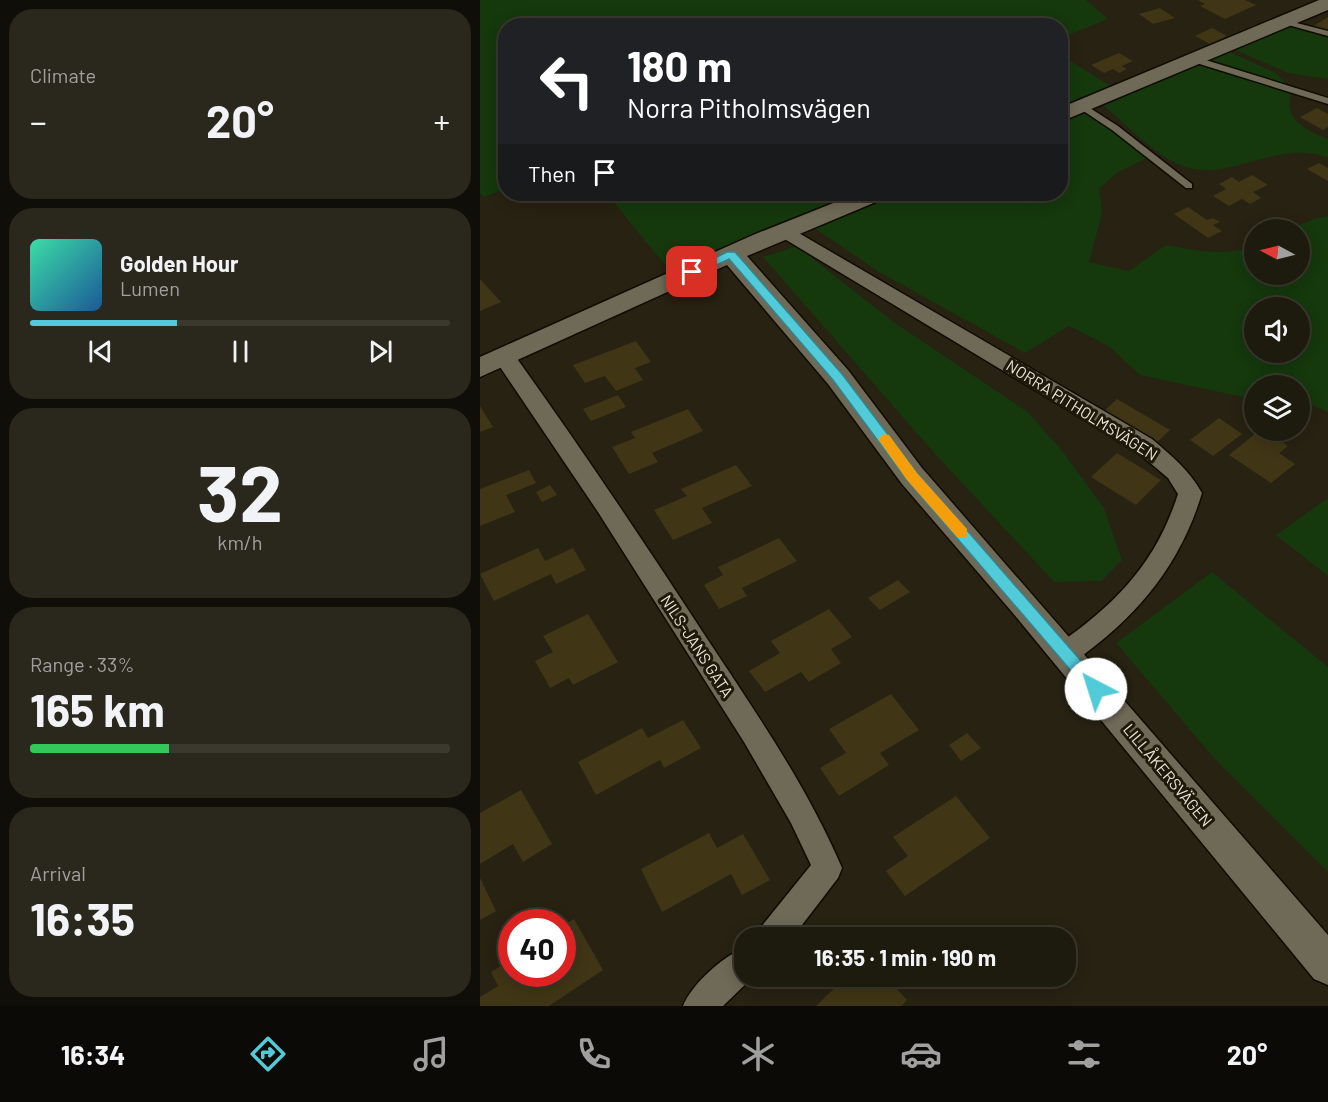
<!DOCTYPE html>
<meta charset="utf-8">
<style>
:root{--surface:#1d1a0e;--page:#2a271c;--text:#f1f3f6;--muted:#a0a19e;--line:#3b382e;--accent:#52cbd9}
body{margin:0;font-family:Barlow,sans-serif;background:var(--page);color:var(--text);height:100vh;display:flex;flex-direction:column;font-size:22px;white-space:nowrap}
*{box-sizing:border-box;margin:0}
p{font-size:20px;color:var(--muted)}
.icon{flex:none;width:33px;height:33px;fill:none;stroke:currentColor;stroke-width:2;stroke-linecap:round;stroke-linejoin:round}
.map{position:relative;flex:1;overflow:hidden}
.panel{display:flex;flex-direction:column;gap:9px;padding:9px;background:#100e08;width:480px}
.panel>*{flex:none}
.top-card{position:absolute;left:18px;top:18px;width:570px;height:183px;border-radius:24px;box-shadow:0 3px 15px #0003,0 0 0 2px var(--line);background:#202124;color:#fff;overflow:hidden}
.needle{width:39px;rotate:277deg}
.buttons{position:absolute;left:764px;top:219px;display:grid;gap:12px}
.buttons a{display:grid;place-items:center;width:66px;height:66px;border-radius:50%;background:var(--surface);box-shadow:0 3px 15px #0003,0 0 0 2px var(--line);font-size:30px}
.speed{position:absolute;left:18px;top:909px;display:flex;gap:12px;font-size:30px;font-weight:700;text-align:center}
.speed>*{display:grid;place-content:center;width:78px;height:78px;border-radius:50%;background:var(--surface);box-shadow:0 3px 15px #0003,0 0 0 2px var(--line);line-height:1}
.speed .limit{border:9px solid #d22;background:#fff;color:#111}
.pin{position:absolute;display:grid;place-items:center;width:51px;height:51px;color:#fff;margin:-26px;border-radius:12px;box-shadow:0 3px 9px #0006}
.me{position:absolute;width:66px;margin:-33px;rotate:320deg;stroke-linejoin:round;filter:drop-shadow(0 0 4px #0008)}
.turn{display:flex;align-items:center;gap:21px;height:126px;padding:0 30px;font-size:27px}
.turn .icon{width:78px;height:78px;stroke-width:2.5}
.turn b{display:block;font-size:42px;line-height:51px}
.then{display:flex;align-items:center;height:57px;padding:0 30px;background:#0003;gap:12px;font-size:22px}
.big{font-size:45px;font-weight:700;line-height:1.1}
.panel .tile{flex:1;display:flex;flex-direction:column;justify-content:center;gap:9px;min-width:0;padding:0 21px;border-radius:24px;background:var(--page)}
.panel .dial{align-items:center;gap:0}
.dial b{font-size:78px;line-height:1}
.song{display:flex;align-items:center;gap:18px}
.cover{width:72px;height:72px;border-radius:9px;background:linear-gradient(135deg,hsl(160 70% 55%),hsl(210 70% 35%))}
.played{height:6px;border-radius:3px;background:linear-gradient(90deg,var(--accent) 35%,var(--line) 35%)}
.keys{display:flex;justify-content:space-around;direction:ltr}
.heat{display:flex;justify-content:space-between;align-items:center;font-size:33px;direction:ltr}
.charge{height:9px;border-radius:4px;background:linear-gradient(90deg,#34c759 33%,var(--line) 0)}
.trip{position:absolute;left:254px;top:927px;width:342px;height:60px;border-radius:24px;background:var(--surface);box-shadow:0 3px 15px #0003,0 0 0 2px var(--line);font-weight:700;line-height:60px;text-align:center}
.tabs{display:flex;height:96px;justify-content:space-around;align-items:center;background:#0c0a06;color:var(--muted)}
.tabs .icon{width:42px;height:42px}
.tabs .current{color:var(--accent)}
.tabs b{font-size:27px;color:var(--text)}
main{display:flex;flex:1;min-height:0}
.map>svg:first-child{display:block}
.green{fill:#15380d;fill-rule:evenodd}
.building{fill:#403615}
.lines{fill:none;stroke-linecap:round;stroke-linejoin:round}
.service-casing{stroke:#100b01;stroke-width:3}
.minor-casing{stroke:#100b01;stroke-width:3}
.tertiary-casing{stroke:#100b01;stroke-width:3}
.service{fill:#6f6957;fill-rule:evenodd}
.minor{fill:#6f6957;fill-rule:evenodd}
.tertiary{fill:#6f6957;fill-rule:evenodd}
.route{fill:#52cbd9;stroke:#35848d;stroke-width:1.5}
.slow{fill:#f59e0b}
.labels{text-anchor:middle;stroke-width:6;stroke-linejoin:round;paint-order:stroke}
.street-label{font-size:16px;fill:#e9e6db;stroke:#1e1909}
</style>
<main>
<section class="panel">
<div class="tile"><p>Climate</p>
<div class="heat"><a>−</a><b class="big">20°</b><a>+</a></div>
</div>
<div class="tile">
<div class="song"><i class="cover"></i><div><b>Golden Hour</b><p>Lumen</p></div></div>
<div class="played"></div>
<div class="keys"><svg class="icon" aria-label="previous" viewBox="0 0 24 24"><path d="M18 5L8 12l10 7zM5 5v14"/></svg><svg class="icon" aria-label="pause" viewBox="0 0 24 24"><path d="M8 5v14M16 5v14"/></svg><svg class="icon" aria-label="next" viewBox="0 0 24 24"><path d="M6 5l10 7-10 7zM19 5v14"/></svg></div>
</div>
<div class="tile dial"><b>32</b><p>km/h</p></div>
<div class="tile"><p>Range · 33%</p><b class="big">165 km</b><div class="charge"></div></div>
<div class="tile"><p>Arrival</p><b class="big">16:35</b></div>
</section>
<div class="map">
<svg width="848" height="1006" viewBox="0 0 848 1006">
<rect width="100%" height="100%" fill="#272212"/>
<path class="green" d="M0 0H606L628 19 581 38 580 26H26L25 189 4 197 0 193Z
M812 23 848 38V79L808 73 751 48Z
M748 51 796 73 812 90C802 119 824 129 848 139V158C799 138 747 184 703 166 675 156 645 123 622 104Z
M580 55H581L631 86 581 107Z
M607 109 668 158 638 172 619 189 622 214 609 262 649 271 686 245C714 250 747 257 774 246V274H819V230L810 229 837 218 848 216V412L819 399V386H774V398H767L660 375 630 347 589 326 545 353 399 272 333 227 407 194H580L581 120ZM774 308H819V352H774Z
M127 194H373L189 270Z
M317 246 412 321 548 412 583 452 624 508 642 560 621 581 574 582 456 455 283 257Z
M848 498V576L796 535Z
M732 572 848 667V872L734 758 636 643Z"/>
<path class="building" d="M718 0H765L776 5 745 19 720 6 725 4Z
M680 8 695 18 673 24 659 14Z
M848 17V33L832 27Z
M732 28 747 36 730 44 715 36Z
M639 53 653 61 642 66 647 69 639 73 633 69 624 73 611 65Z
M837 108 848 114V127L843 130 820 117Z
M839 163 848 168V181L827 169Z
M772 175 788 185 773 192 781 198 770 204 762 199 749 206 733 196 746 189 739 184 752 177 759 182Z
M708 207 727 220 733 218 740 222 733 225 742 231 728 238 694 214Z
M0 279 21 302 0 311Z
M156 341 171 362 155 368 163 380 136 391 125 376 105 383 93 365Z
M138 395 146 407 111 421 103 409Z
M637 399 690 430 675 444 623 412Z
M0 406 13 427 0 432Z
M208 409 223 431 172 453 178 462 149 474 132 447 155 438 151 432Z
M739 418 762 434 733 456 710 440Z
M780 430H785L808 446 799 453 815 464 791 483 749 455Z
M637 453 681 480 656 505 611 477Z
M256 465 272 486 222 508 232 523 193 540 174 510 207 496 201 489Z
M49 470 56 483 26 495 35 512 0 526V489Z
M70 485 77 495 62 502 56 492Z
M299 538 317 561 262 588 267 596 239 609 224 585 243 575 238 567Z
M58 548 65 561 93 548 106 570 76 584 71 574 14 601 0 574Z
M418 580 430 592 400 610 388 598Z
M349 609 372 637 351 649 361 663 329 682 321 672 285 692 269 671 300 653 291 641Z
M108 614 138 662 93 685 89 678 70 688 55 661 73 652 63 636Z
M411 694 439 730 400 753 409 765 359 796 340 768 366 753 349 729Z
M203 720 221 748 184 768 180 760 116 795 98 762 162 728 168 738Z
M487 733 501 748 481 761 469 745Z
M41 790 72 844 43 862 33 844 0 864V813Z
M476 796 510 838 425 896 406 871 428 856 413 837Z
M229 833 237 848 263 834 290 880 262 895 251 874 182 912 161 869Z
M0 878 16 911 0 920Z
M94 919 123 970 69 1006H0V997L18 986 11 972 32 959V974H82V926Z
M367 976H405L427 1000 421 1006H336Z"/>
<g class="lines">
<defs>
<path id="service" d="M801 19 848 31V36L801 23Z
M710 57H716L848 98V104L710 61Z
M602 103 638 126 712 184V188H706L632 130 599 108 598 106Z"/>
<path id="minor" d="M305 225 672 439C692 456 709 470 722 493 700 566 657 617 595 661L586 664 577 661 573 653 577 645C636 604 676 563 698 494L688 478 656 451 298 235 295 231Z
M25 351 33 353C99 445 162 539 224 634 274 710 326 784 362 868L358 878 312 938H276L281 927 331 865 311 823 264 742 118 512 14 358 17 353Z
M264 948V976H274L243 1006H203C212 984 242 957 264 948Z"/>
<path id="tertiary" d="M839 0H848V10L580 122V108Z
M376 194H407L403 199 267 256 368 370 442 468 848 935V985L834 979 532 612 422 484 348 384 247 265 0 377V357L273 235Z"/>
</defs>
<use href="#service" class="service-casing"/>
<use href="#minor" class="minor-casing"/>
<use href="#tertiary" class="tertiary-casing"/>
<use href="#service" class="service"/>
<use href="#minor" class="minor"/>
<use href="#tertiary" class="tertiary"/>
</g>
<path class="route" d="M247 252H255L362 374 437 473 622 685 624 689 622 694H611L427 480 353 380 249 259 216 275 206 272Z"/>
<path class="slow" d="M404 434 409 435 437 473 487 529V537H477L427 480 398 439Z"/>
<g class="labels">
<g class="street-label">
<text transform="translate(602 410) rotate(32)" y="6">NORRA PITHOLMSVÄGEN</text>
<text transform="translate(217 646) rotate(57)" y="6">NILS-JANS GATA</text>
<text transform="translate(688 775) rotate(50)" y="6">LILLÅKERSVÄGEN</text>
</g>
</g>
</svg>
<div class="buttons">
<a><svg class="needle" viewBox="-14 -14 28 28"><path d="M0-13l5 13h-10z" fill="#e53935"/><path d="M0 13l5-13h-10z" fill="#a0a19e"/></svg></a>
<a><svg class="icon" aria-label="sound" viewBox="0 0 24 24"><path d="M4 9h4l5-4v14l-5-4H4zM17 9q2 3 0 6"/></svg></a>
<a><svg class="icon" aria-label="layers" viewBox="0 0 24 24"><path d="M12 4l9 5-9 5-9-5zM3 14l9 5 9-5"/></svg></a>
</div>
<div class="speed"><div class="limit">40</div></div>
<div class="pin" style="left:212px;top:272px;background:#d93025"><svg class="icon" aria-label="arrive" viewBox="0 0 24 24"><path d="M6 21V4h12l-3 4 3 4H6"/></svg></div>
<svg class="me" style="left:616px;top:689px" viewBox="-20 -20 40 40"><circle r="19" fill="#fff"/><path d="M0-13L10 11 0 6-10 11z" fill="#52cbd9"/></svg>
<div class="trip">16:35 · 1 min · 190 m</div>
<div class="top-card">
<div class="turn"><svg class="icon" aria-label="left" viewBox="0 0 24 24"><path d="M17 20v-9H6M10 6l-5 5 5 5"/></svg><div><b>180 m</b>Norra Pitholmsvägen</div></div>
<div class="then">Then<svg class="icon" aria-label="arrive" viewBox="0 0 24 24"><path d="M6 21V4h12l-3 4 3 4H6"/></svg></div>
</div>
</div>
</main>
<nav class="tabs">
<b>16:34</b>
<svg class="icon current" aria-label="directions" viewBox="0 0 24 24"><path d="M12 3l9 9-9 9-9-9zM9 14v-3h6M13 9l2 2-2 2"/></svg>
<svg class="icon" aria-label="music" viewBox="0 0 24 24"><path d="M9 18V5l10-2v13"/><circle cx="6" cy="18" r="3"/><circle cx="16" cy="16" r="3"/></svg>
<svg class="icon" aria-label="phone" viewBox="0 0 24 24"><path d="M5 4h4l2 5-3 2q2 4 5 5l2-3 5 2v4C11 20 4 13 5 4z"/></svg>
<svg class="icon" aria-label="climate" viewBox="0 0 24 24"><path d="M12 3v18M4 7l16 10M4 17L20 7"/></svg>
<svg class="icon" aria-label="car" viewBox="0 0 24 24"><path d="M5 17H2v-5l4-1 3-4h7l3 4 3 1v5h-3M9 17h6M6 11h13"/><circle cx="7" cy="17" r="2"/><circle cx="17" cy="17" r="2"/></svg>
<svg class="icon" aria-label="filters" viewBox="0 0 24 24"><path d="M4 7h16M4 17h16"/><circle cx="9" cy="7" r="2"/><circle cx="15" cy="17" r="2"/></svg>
<b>20°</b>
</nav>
